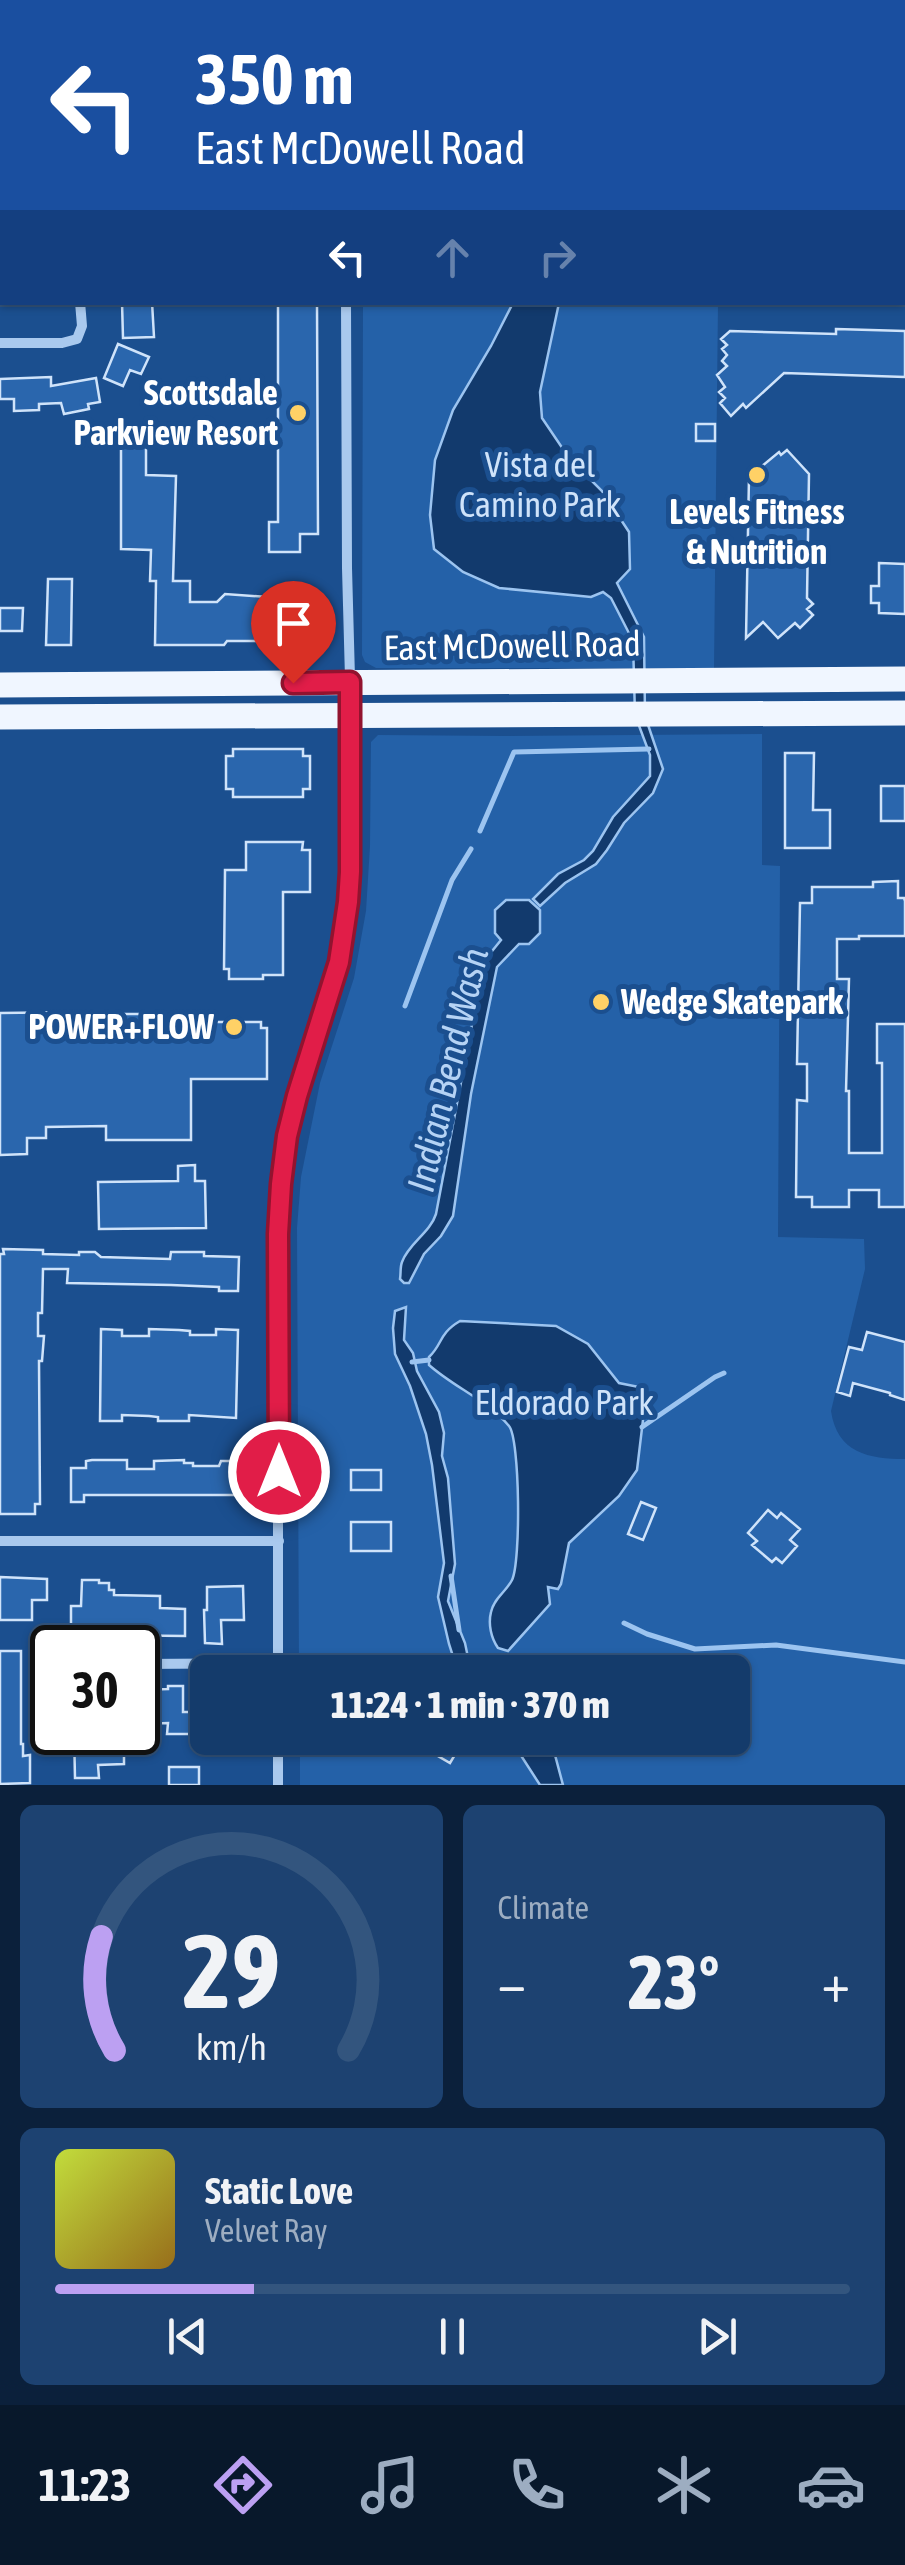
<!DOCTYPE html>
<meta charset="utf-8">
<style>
:root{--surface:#143b6b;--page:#1d4271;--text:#f1f3f6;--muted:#9dadc1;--line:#33557e;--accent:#bca0f2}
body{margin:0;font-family:"Asap Condensed",sans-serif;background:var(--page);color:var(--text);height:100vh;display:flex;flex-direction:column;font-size:38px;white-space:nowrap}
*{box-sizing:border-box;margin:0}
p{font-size:32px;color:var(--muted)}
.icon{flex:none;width:55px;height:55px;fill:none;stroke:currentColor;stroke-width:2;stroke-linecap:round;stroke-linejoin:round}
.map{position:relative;height:1785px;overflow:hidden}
.side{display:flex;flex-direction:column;gap:20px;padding:20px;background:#0b203b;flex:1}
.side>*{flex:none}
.guide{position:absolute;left:0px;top:0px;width:905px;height:305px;box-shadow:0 2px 8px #0004,0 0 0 2px var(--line);background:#1a4fa0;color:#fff;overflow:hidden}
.speed{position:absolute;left:30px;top:1625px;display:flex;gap:20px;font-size:50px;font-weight:700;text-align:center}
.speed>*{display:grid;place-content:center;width:130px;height:130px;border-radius:50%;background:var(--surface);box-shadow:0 2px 8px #0004,0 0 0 2px var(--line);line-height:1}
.speed .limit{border:5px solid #111;border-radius:15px;background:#fff;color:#111}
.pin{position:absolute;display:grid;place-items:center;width:85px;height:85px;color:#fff;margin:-102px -42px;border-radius:50% 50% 50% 0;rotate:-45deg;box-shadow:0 0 10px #0007}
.pin .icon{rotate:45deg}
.me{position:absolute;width:110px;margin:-55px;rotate:0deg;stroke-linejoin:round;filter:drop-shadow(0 0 8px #0008)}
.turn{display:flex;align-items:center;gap:35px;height:210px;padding:0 30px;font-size:45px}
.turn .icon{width:130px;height:130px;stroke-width:2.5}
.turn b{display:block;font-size:70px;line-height:85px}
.lanes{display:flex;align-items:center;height:95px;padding:0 30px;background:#0003;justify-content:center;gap:50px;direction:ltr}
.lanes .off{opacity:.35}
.big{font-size:75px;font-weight:800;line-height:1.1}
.side .tile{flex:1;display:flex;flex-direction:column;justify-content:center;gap:15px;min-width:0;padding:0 35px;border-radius:15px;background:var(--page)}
.side .dial{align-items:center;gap:0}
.dial svg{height:260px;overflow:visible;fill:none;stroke:var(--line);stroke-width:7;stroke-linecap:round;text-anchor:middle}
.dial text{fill:var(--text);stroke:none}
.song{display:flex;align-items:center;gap:30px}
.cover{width:120px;height:120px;border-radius:15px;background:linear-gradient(135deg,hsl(70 70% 55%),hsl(40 70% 35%))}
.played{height:10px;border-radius:5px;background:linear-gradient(90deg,var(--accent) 25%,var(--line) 25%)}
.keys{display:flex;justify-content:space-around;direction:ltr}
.heat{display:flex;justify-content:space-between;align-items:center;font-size:55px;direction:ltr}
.side .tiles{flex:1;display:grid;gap:20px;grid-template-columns:1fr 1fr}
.tile:last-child{grid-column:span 2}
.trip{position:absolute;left:190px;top:1655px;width:560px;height:100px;border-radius:15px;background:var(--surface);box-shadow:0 2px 8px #0004,0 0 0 2px var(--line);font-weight:800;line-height:100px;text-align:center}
.dock{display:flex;height:160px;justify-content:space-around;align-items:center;background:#08182b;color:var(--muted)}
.dock .icon{width:70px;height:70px}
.dock .selected{color:var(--accent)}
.dock b{font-size:45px;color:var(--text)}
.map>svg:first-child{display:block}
.green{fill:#2461a8}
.water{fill:#123a6d;stroke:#9cc4f0;stroke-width:2.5}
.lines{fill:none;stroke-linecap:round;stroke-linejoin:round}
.stream{stroke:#9cc4f0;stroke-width:5}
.building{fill:#2a66ad;stroke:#cfe3fa;stroke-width:2.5}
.street{stroke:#a9c9ee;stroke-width:10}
.primary{stroke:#f0f6ff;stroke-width:25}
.route-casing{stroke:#92132f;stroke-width:25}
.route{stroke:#e11d48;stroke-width:18}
.poi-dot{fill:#ffd166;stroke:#1b4f8f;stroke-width:4}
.labels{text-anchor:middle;stroke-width:10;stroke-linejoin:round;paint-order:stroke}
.poi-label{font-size:35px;font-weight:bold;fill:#fff;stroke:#1b4f8f;text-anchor:end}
.park-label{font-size:35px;fill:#cfe3fa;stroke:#1b4f8f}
.street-label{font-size:35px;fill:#fff;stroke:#1b4f8f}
.water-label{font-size:38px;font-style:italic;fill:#b5d3f5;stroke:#1b4f8f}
</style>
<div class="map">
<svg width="905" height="1785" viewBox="0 0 905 1785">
<rect width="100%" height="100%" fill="#1b4f8f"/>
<path class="green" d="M360 0H721V2H360Z
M363 303H718L714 668H376L365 662 362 655Z
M762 734V865L780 866 778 1237 864 1239 865 1269 831 1411C837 1453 869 1459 905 1459V1785H300V1738H732V1672H299L297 1228 301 1177 320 1083 354 978 366 911 370 846 371 742 378 735 505 736Z"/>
<path class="water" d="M513 303H559L540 392 542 418 569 458 602 491 629 532 630 569 617 583 644 637 645 716 663 769 653 793 624 823 607 850 596 864 565 883 540 906 533 899 558 874 584 860 593 851 613 817 650 776V755L635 715 633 641 611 598 603 592 591 597 499 588 463 572 434 549 430 515 435 460 453 410 491 346Z
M506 900H529L540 910V933L529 944H519L497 967 471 1094 453 1216 441 1236 424 1254 409 1283H404L400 1279C401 1273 400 1267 402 1262 409 1243 430 1233 436 1214L484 961 501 940 495 933V910Z
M406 1307 404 1340 413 1353 417 1371 439 1412 444 1433 442 1456 448 1478 455 1564 448 1601 465 1643 471 1672H458L449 1644 438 1597 444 1563 432 1465 426 1434 410 1386 395 1354 393 1328 395 1311Z
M460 1321 556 1326 588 1344 619 1383 639 1387 643 1420 637 1470 619 1496 569 1543 561 1584 558 1589 548 1587 550 1604 508 1651 498 1648C491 1638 488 1624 491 1612 494 1598 506 1592 512 1580 521 1562 520 1439 509 1426 487 1400 455 1388 429 1365V1357C443 1344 438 1334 460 1321Z
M504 1738H533L555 1755 563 1785H540L522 1757Z"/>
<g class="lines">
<path class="stream" d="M480 831 514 752 649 749
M405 1006 452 880 471 849
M412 1362 429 1360
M642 1427 715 1377 724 1373
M451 1576 459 1630
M624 1623 647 1634 695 1649 776 1645 905 1662"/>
</g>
<path class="building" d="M122 302H152L154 337 123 338Z
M278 302H317L318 534H300V552H269V522H278Z
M836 329 905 331V377L784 373 746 408 743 404 731 416 720 403 725 398 719 392 725 387 717 375 727 366 722 361 727 355 722 349 727 345 721 339 730 331 836 334Z
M118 344 149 357 141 374 130 370 123 386 104 378Z
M51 377V386L96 378 100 402 88 404 89 409 64 414 61 403 39 404V410L14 411V399H0V379Z
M696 424H715V441H696Z
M121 445H146V475L176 476 173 581H190V602H217L225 594 268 597V641H227L224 645H155L156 581H150L151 550 121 549Z
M787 450 809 474 807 598 813 604 807 609 813 615 800 628 795 623 778 638 763 622 746 638 749 477 779 452 781 455Z
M879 563 905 564V614L879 613V603H871V586H879Z
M48 579H72L71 645H46Z
M0 608H23L22 631H0Z
M233 749H303V756H310V789H303V797H233V789H226V756H233Z
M785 753H814L813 810H830V848H785Z
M881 786H905V821H881Z
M246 842H303L302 850H310V892H283V975H263V979H229V969H224L225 870H246Z
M898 881V898H904L905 901V936H859V939H837V979H849L846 1091H849V1153H882V1063H877V1024H905V1207H879V1190H849V1207H812V1197H796L797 1100 807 1101V1064H797L800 903H812V887H873V882Z
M80 1012V1022L106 1023V1014H161V1022H261V1028H267V1079H191V1140H106V1126L46 1127V1138H27V1154L0 1155V1013Z
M195 1165V1181H205L206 1228 99 1229 98 1182 178 1181V1166Z
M3 1249 43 1250V1254L79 1255V1252H95L101 1257 170 1259 171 1252H204V1256L239 1257 238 1291H219V1287L171 1285 67 1283 68 1269H43L42 1313H38V1336H44L42 1361H39L40 1504H35V1514H0V1254H4Z
M101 1329 122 1330V1336H149V1329L179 1330 190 1331V1335H216V1329L238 1330 236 1418 189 1415V1421H158V1417L149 1416 122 1415V1421H100Z
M867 1332 905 1342V1400L890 1395V1393L853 1383 850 1396 837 1392 849 1347 862 1350Z
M92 1460H127V1469H154V1461L184 1460V1463H193V1466H219L221 1461H241V1495H84V1502H71V1468H86V1461Z
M351 1470H381V1490H351Z
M641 1502 656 1508 643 1540 628 1534Z
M768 1510 777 1518 781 1513 800 1529 790 1540 797 1546 782 1563 776 1558 772 1562 752 1545 757 1541 748 1533Z
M351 1522H391V1551H351Z
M0 1577 47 1579V1600H32V1620H0Z
M82 1580H99V1583H109V1590H114V1595L160 1596V1608L185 1609V1636L97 1635V1647H71V1606H81Z
M243 1586 244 1620H221L222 1644 205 1643 204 1610H207V1587Z
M0 1651H21V1744H23V1756L30 1755V1783L0 1784Z
M168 1686H183V1712H208V1729L197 1730V1734H167L168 1723 140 1724 139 1690 168 1689Z
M74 1732 124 1734V1764L98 1765 99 1778H75Z
M434 1738H442L459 1748 450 1763 426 1749Z
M169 1767H199V1785H169Z"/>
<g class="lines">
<path class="street" d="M63 0V2
M185 0V2
M0 154H2
M0 343H62L77 339 82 326 80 302
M0 1541H279
M138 1664 278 1663
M278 1672V1310L281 1183 287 1137 297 1096 339 962 350 872 351 715 347 568 346 302
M278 1785V1738"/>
<path class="primary" d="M0 685 905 679
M0 717 905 713"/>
</g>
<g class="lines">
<defs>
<path id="route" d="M279 1472 278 1234 281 1184 287 1136 297 1096 339 962 348 902 350 872V682L293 683"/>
</defs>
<use href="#route" class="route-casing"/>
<use href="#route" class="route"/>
</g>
<g class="poi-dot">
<circle cx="298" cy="413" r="10"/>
<circle cx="757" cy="475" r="10"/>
<circle cx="601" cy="1002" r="10"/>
<circle cx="234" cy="1027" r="10"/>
</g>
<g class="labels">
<g class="poi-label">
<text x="278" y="405">Scottsdale<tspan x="278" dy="40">Parkview Resort</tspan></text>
<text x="757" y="524" text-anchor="middle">Levels Fitness<tspan x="757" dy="40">&amp; Nutrition</tspan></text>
<text x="621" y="1014" text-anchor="start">Wedge Skatepark</text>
<text x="214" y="1039">POWER+FLOW</text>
</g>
<g class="park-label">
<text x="540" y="477">Vista del<tspan x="540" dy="40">Camino Park</tspan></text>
<text x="564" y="1415">Eldorado Park</text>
</g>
<g class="street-label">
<text transform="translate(512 646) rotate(-1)" y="12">East McDowell Road</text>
</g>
<g class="water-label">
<text transform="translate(448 1070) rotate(-77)" y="13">Indian Bend Wash</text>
</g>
</g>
</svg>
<div class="speed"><div class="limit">30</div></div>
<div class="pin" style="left:293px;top:683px;background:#d93025"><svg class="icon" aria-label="arrive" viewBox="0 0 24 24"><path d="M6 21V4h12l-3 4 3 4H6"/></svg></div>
<svg class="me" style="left:279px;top:1472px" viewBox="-20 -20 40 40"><circle r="17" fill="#e11d48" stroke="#fff" stroke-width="3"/><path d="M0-11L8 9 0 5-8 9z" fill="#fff"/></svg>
<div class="trip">11:24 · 1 min · 370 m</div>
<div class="guide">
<div class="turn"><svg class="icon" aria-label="left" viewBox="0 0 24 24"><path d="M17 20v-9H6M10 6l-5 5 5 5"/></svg><div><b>350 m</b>East McDowell Road</div></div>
<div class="lanes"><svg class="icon" aria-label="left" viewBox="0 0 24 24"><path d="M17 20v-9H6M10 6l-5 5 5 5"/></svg><svg class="icon off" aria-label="ahead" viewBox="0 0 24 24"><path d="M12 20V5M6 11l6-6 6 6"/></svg><svg class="icon off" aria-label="right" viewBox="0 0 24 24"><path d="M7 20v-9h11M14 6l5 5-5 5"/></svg></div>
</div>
</div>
<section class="side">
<div class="tiles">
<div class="tile dial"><svg viewBox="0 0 100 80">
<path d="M14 69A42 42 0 1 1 86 69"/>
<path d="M14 69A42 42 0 0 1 10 34" stroke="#bca0f2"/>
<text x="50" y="56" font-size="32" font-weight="700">29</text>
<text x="50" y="72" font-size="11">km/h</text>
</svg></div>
<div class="tile"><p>Climate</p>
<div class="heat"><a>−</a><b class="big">23°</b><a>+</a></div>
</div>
<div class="tile">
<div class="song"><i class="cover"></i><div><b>Static Love</b><p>Velvet Ray</p></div></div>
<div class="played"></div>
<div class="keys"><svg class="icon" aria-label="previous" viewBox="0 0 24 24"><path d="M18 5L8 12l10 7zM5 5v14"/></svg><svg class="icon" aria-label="pause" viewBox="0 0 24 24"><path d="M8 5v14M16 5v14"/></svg><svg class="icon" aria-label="next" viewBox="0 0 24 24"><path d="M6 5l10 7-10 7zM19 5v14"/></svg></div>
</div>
</div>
</section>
<nav class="dock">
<b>11:23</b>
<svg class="icon selected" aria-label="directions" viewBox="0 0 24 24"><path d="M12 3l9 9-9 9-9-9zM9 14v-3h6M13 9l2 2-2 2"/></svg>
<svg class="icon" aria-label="music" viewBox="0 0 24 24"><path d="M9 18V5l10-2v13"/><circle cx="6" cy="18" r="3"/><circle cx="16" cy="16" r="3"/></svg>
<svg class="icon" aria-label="phone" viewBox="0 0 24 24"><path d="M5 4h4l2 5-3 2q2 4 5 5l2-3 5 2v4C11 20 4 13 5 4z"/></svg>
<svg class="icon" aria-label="climate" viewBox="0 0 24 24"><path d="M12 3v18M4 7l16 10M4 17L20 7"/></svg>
<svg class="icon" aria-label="car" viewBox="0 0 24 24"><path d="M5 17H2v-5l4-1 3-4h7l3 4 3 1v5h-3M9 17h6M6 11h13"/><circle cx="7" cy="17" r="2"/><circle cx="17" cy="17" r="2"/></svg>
</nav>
